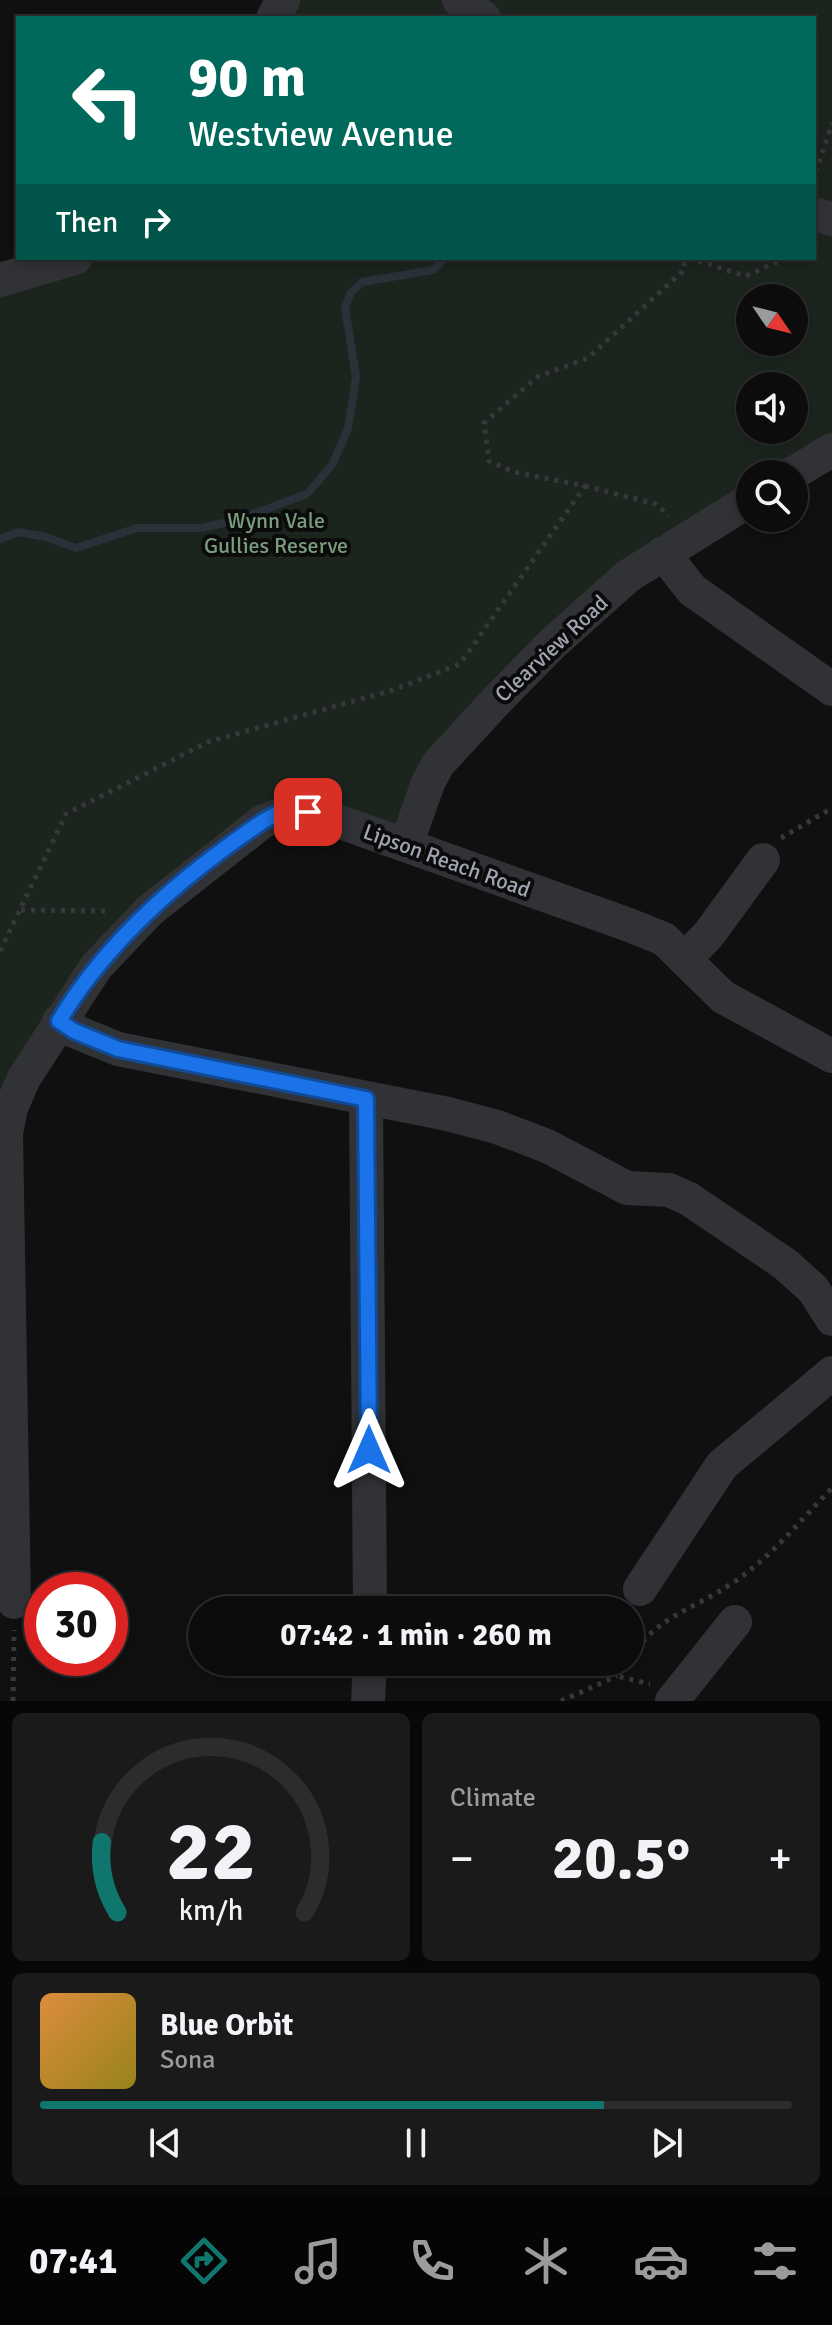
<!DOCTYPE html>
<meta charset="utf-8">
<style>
:root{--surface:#0c0c0d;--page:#1a1a1b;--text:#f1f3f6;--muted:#9a9b9d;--line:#2c2c2e;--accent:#0f766e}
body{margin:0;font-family:Signika,sans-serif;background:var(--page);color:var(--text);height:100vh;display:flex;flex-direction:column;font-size:30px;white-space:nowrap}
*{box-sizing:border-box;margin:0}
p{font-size:26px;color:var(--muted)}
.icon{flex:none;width:44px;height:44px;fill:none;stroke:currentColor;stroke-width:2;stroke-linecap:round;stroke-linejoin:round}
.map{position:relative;height:1701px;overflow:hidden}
.details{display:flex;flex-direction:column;gap:12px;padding:12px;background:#070707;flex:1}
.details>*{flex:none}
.banner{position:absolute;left:16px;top:16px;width:800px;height:244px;border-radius:0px;box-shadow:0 4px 12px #0003,0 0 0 2px var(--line);background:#00695c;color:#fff;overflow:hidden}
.needle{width:52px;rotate:125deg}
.fabs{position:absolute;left:736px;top:284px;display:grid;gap:16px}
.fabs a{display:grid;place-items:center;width:72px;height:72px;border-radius:50%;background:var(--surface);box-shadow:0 4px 12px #0003,0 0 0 2px var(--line);font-size:40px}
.speed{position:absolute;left:24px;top:1572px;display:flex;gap:16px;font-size:40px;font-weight:700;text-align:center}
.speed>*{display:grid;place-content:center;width:104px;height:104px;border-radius:50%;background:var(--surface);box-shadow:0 4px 12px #0003,0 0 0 2px var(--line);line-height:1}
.speed .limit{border:12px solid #d22;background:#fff;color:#111}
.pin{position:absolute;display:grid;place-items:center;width:68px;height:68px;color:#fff;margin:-34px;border-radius:16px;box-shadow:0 4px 12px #0006}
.me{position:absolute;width:88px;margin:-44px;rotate:0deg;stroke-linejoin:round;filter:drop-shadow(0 0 6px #0008)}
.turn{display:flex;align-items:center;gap:28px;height:168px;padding:0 40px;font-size:36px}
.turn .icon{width:104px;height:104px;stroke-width:2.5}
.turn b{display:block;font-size:56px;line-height:68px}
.then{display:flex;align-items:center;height:76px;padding:0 40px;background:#0003;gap:16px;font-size:30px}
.big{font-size:60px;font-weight:800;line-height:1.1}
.details .tile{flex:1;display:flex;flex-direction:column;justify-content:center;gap:12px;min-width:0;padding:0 28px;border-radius:12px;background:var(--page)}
.details .dial{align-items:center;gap:0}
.dial svg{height:208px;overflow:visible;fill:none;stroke:var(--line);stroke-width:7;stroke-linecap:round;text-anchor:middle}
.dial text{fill:var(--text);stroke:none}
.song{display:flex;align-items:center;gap:24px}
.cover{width:96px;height:96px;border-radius:12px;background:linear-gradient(135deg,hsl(30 70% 55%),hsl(50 70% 35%))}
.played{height:8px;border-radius:4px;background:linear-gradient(90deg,var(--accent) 75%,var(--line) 75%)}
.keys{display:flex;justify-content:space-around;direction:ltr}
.heat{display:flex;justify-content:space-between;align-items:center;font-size:44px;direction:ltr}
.details .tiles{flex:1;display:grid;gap:12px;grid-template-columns:1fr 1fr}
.tile:last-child{grid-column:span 2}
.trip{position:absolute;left:188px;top:1596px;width:456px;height:80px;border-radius:40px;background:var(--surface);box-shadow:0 4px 12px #0003,0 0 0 2px var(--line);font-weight:800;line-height:80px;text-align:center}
.tab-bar{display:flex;height:128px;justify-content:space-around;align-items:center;background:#050505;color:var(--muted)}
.tab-bar .icon{width:56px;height:56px}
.tab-bar .selected{color:var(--accent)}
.tab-bar b{font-size:36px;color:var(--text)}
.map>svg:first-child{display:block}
.green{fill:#1c241e;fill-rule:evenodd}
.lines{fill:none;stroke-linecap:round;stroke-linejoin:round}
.stream{stroke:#2a3139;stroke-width:8}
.path{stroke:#37383d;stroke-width:5;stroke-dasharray:4 6;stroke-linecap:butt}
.minor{stroke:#313236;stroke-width:34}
.route-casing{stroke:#114b97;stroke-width:20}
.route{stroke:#1a73e8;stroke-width:14}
.labels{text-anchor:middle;stroke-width:8;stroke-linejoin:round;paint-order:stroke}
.park-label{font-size:22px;fill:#799c7d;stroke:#0b0b0c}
.street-label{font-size:22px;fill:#a1a5b2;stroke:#0b0b0c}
</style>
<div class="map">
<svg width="832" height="1701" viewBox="0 0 832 1701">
<rect width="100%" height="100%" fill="#101011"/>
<path class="green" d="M283 0H832V450L792 474H750V500L498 699 406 845 308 812 149 911 0 1112V280L73 258H814V18H273ZM750 298H794V342H750ZM750 386H794V430H750Z"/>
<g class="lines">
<path class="stream" d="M0 539 19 532 46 537 76 548 137 528H201L237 520 307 494 332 465 348 429 356 377 345 308 350 294 362 282 433 270 445 258"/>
<path class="path" d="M816 172 832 123
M689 258 746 276 786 258
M585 486 656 504 669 516
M781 838 832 808
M21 910 108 911
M0 951 66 814 208 742 393 690 460 664 585 486 514 472 489 461 484 423 537 377 588 358 685 269 683 258
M630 1657C663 1612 692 1611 734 1582 771 1557 800 1521 832 1488
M627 1662 617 1676 650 1684
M13 1701 14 1630
M561 1701 617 1676"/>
<path class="minor" d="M459 0 484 18
M273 18 283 0
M814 214 832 219
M0 280 75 258
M792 474 832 450
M663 553 692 590 832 689
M406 845 428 783 438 764 498 699 551 645 628 576 750 500
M685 959 709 934 763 860
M59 1021 74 1031 118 1049 448 1114 497 1127 547 1146 627 1188 669 1190 689 1199 785 1264 813 1289 832 1319
M366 1099 370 1610
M640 1589 722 1465 832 1373
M14 1602 6 1133 11 1108 24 1078 96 967 149 911 262 822C285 810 304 811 329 818L629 925 664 939 723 997 832 1056
M368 1701 370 1662
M672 1701 735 1622"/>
</g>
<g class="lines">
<defs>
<path id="route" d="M308 812 276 814 262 822C184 875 108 939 59 1021L74 1031 118 1049 366 1099 369 1450"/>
</defs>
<use href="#route" class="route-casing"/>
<use href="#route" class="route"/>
</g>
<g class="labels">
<g class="park-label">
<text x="276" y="528">Wynn Vale<tspan x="276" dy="25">Gullies Reserve</tspan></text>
</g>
<g class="street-label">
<text transform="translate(551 648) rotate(-43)" y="8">Clearview Road</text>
<text transform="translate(447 860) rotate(20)" y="8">Lipson Reach Road</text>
</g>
</g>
</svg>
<div class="fabs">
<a><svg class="needle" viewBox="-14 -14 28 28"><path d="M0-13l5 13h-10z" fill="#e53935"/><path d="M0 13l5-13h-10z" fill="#9a9b9d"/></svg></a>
<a><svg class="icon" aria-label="sound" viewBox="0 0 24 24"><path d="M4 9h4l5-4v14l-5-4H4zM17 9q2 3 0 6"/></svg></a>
<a><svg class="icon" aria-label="search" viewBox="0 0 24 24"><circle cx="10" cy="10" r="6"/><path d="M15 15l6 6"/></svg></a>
</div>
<div class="speed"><div class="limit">30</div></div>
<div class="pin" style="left:308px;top:812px;background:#d93025"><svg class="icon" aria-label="arrive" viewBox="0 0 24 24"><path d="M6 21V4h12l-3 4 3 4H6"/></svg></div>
<svg class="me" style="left:369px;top:1450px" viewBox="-20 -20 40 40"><path d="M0-17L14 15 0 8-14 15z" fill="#1a73e8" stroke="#fff" stroke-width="4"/></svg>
<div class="trip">07:42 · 1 min · 260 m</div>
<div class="banner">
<div class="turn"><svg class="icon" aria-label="left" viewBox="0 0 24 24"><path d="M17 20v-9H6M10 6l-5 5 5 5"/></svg><div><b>90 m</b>Westview Avenue</div></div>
<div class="then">Then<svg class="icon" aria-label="right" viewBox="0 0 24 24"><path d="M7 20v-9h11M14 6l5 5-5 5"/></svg></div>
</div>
</div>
<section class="details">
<div class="tiles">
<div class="tile dial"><svg viewBox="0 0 100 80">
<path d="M14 69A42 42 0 1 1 86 69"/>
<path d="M14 69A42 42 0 0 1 8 42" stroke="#0f766e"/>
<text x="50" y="56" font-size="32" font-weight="700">22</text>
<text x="50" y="72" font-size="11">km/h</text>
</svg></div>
<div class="tile"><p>Climate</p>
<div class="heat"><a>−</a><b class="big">20.5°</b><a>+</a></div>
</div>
<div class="tile">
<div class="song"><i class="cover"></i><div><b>Blue Orbit</b><p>Sona</p></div></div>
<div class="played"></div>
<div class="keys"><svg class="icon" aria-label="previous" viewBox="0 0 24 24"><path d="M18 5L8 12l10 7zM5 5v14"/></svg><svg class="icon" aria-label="pause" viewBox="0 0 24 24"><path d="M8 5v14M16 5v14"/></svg><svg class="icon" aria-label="next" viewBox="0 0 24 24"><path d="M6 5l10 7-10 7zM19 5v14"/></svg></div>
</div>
</div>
</section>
<nav class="tab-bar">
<b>07:41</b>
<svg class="icon selected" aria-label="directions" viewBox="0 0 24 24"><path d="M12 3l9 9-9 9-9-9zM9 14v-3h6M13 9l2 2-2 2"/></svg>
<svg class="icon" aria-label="music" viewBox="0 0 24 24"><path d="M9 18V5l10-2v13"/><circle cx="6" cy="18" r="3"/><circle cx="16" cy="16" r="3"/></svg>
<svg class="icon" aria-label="phone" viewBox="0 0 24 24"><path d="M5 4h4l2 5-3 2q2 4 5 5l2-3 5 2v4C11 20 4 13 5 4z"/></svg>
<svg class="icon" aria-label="climate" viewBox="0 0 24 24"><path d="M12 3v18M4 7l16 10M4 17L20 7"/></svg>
<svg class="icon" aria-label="car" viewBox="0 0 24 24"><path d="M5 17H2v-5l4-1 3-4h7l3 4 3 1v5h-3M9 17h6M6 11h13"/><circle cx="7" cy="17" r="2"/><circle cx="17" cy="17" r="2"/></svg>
<svg class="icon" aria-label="filters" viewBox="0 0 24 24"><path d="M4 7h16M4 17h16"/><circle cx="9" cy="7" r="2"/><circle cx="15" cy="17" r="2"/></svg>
</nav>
